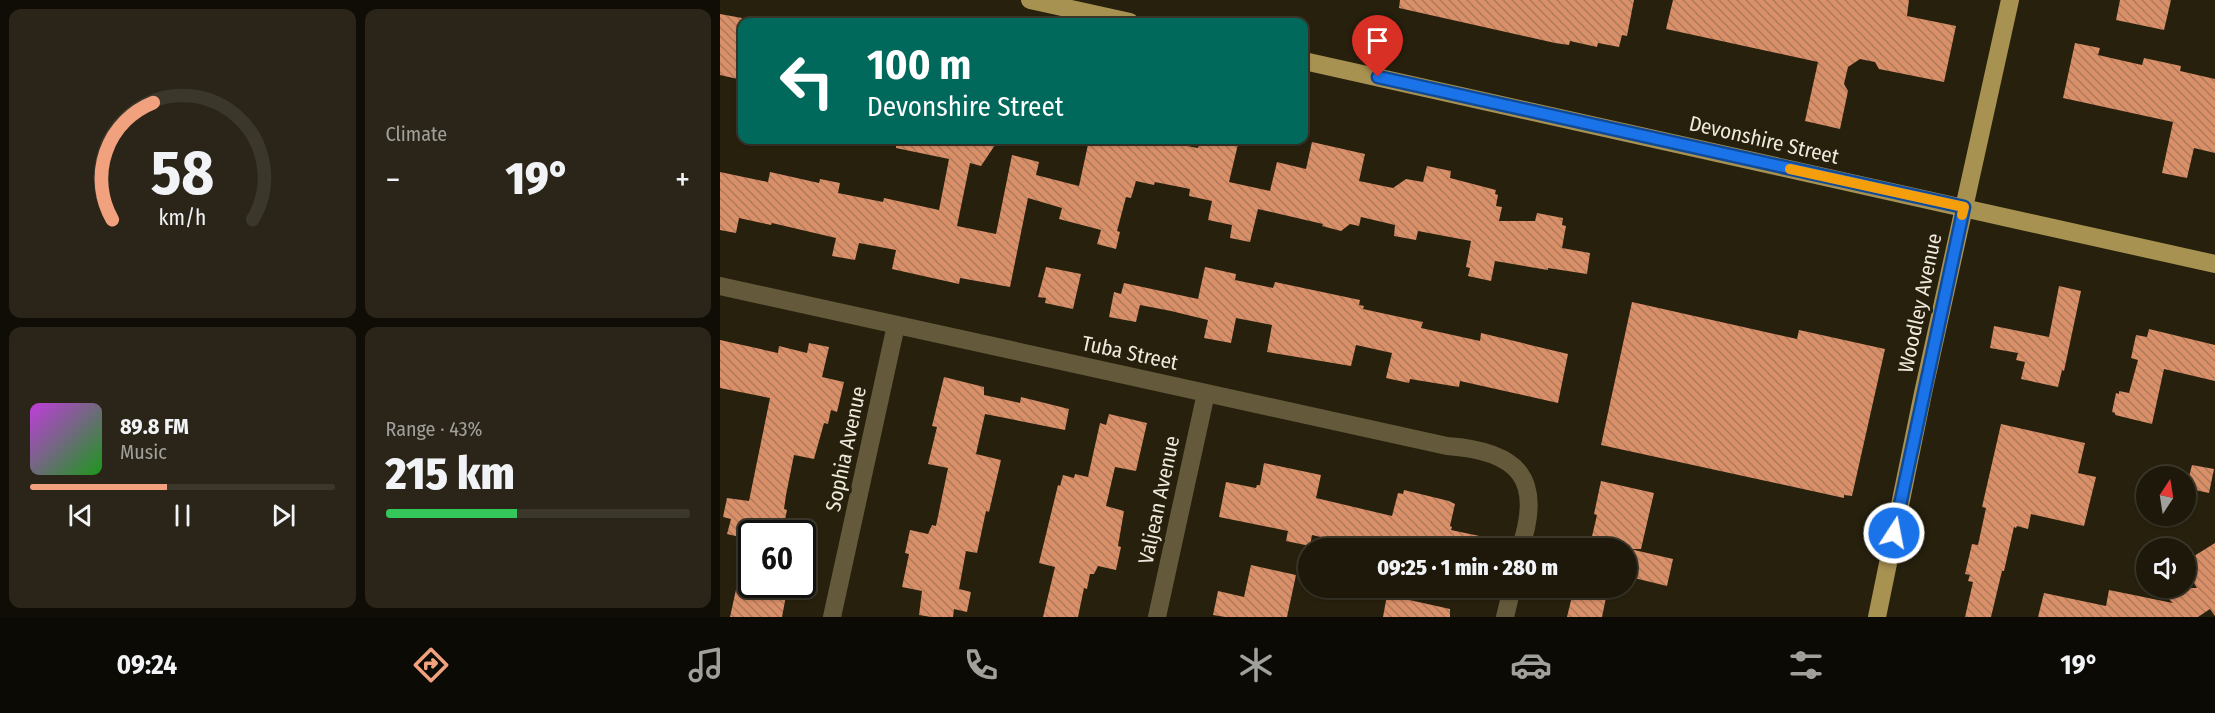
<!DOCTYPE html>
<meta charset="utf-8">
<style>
:root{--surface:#1d180a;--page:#2a2518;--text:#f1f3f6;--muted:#a0a09c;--line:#3b372b;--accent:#f1a17d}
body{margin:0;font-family:"Fira Sans Condensed",sans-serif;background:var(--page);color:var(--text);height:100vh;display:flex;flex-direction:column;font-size:22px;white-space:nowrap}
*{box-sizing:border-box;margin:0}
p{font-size:20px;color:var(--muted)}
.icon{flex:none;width:33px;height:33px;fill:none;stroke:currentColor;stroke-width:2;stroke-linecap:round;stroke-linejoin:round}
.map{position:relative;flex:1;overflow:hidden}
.sheet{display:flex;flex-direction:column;gap:9px;padding:9px;background:#100d06;width:720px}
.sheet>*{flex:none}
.top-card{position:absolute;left:18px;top:18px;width:570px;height:126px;border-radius:12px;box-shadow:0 2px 4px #0004,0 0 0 2px var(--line);background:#00695c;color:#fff;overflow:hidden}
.needle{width:39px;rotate:12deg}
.controls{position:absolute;left:1416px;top:466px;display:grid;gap:12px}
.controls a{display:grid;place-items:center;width:60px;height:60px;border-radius:50%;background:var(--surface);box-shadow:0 2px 4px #0004,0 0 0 2px var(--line);font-size:30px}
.speed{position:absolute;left:18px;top:520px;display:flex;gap:12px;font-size:30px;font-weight:700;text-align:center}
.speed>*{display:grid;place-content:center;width:78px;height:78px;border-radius:50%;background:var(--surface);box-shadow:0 2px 4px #0004,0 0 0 2px var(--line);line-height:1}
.speed .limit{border:3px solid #111;border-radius:9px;background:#fff;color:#111}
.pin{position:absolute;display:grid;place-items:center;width:51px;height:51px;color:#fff;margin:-62px -26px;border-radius:50% 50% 50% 0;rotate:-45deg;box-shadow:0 0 6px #0007}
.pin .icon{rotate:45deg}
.me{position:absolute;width:66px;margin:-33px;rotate:11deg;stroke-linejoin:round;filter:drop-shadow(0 0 4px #0008)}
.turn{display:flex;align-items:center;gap:21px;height:126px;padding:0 30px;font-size:27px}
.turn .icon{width:78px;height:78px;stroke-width:2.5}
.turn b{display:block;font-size:42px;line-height:51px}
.big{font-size:45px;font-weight:800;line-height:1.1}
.sheet .widget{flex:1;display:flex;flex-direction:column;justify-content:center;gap:9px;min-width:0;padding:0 21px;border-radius:12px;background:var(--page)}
.sheet .dial{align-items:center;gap:0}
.dial svg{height:156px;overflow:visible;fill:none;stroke:var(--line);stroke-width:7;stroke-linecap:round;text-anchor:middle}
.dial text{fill:var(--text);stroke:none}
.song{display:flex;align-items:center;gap:18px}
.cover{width:72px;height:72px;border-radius:9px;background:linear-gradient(135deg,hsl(290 70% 55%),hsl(120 70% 35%))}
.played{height:6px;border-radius:3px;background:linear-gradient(90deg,var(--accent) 45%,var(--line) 45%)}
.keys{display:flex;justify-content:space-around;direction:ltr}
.heat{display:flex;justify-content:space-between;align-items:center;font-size:33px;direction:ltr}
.charge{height:9px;border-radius:4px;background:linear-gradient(90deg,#34c759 43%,var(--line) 0)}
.sheet .tiles{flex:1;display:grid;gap:9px;grid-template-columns:repeat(2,1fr)}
.trip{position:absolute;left:578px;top:538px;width:339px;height:60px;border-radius:30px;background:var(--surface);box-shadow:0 2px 4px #0004,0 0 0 2px var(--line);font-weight:800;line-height:60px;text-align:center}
.tab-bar{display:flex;height:96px;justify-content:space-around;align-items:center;background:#0c0a04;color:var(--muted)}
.tab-bar .icon{width:42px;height:42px}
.tab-bar .active{color:var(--accent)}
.tab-bar b{font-size:27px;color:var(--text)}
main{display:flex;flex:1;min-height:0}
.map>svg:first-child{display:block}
.building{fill:url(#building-back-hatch)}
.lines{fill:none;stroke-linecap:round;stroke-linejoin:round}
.street{stroke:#645a3b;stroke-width:18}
.primary{stroke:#a89251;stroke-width:18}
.route-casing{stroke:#114b97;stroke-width:15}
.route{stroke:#1a73e8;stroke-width:10}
.slow{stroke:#f59e0b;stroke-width:10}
.labels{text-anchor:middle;stroke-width:6;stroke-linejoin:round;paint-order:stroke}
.street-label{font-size:21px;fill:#efeade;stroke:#27200d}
</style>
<main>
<section class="sheet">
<div class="tiles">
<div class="widget dial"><svg viewBox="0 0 100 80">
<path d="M14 69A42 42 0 1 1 86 69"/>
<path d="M14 69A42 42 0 0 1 35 9" stroke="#f1a17d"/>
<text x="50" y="56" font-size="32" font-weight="700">58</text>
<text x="50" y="72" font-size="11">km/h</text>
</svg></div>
<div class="widget"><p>Climate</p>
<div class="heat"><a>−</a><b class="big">19°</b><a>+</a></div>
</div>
<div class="widget">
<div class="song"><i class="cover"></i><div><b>89.8 FM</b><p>Music</p></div></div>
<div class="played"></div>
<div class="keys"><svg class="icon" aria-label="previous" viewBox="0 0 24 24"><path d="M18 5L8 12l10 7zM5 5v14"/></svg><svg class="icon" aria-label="pause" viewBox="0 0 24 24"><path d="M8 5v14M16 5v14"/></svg><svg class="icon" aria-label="next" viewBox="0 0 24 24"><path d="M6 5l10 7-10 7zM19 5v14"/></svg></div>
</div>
<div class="widget"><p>Range · 43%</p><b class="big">215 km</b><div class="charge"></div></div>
</div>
</section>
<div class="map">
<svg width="1495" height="617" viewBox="0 0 1495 617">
<defs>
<pattern id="building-back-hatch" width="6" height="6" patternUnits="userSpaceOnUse" patternTransform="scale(1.5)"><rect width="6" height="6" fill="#d98f67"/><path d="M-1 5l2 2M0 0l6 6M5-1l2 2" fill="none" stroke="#ae795c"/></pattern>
</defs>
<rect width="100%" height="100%" fill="#27200d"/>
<path class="building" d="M680 0H914L907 36 902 35 899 47 878 43 877 47 850 41 849 45 835 43 679 8Z
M953 0H1189L1187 16 1236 26 1224 82 1159 69 1155 62 1140 59 1128 67 1124 84 1128 91 1120 129 1085 121 1098 62 946 29Z
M1400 0H1451L1444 30 1396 20Z
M0 14 22 18V80L0 75Z
M1355 43 1380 48 1378 55 1422 65 1424 58 1461 66 1460 71 1495 79V153L1474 148 1467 178 1442 173 1453 122 1343 98Z
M176 140H247L275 145 261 166 250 163 237 226 276 234 292 155 319 162 316 175 359 186 369 140H435L478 148 480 140H519L509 182 550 191 557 162 586 169 592 142 645 154 639 181 673 188 686 179 703 182 707 166 731 171 730 178 776 190 775 194 778 195 776 206 782 207 779 221H815L817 213 843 218 842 225 846 226 842 248 870 253 867 274 828 268V270L775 261 771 281 748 276 750 268 746 267 751 241 698 231 696 240 674 236 675 225 641 217 639 226 630 224 621 231 602 226 603 224 538 209 530 242 510 238 512 225 488 220 492 201 469 196 470 189 435 182 434 185 416 181 411 198 406 197 397 231 400 232 396 249 377 244 381 230 339 219 342 208 308 198 290 287 240 278 239 284 172 269 176 250 139 243 135 260 112 256 116 238 52 223 51 225 19 218 16 233 0 230V172L48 182 50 172 99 183 100 179 120 183 118 193 163 202 164 198 219 210 229 159 176 148Z
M326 267 361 274 353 309 325 303 326 298 318 297Z
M485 267 516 274 515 280 553 288 555 282 640 300 639 305 644 306 643 309 703 322 701 328 760 341 761 333 848 354 838 403 740 381 739 387 690 379 689 383 666 378 672 353 636 345 631 366 547 352 552 325 516 318 511 343 484 338 488 320 451 311 420 305 416 322 389 317 394 292 401 294 404 283 478 299Z
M1339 286 1361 291 1344 371 1342 370 1338 387 1301 379 1305 362 1296 360 1298 353 1270 348 1274 326 1329 337Z
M912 302 1077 339 1079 330 1165 349 1132 496 1124 495V498L881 445Z
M1429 329 1495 345V381L1444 369 1432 424 1395 415V413L1392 412 1396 393 1399 394V391L1409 393 1418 360 1411 358 1416 335 1427 337Z
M0 340 58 353 59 346 87 353 89 343 109 347 102 377 124 382 117 412 111 410 108 424 104 423 94 459 74 455 66 495 64 509 67 510 62 534H32V540L7 534 11 519 3 517 7 498 29 501 50 398 0 388Z
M224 377 264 387V395L300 403 301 397 349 409 345 430 265 414 256 454 281 460 269 512 266 511 257 553 246 551 239 589 251 592 247 612 234 609 233 617H211L199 615 202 591 182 587 189 554 185 553 190 530 208 534 212 525 216 526 228 468 208 464 217 427 212 426Z
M389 414 427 423 416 471 395 467 386 506 404 511 398 546 401 547 396 570 378 566 374 574H370L367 589 364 588 358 617H323L335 567 319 563 338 485 340 486 343 475 354 478 355 474 368 477 380 423 386 425Z
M1281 424 1365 443 1358 473 1376 477 1364 526 1311 514 1308 529 1297 526 1296 528 1294 527 1284 571H1282L1271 617H1245L1253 582 1248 581 1250 575 1245 574 1252 544 1258 545 1266 508 1262 507Z
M544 463 601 475 596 498 672 516 678 493 683 494 684 490 729 501 735 504 730 526 732 527 731 530 783 541 782 549H653L592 535 590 546 566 541 568 531 499 517 506 482 536 488 537 485H540Z
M1472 465 1494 469 1489 493 1466 488Z
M881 481 934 493 921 549H910L953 559 947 586 906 576V549H869L877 515 874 514Z
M1495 543V616L1490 609 1478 617H1318L1324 593 1386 606 1389 590 1453 603 1437 588H1477L1466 570V561Z
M531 565 576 575 567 617H505L493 615 498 591 524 597Z
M17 585H68L62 617H10Z
M854 588H888L882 617H847Z
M667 595 730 609V617H663Z"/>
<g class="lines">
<path class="street" d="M0 286 727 446C799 451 824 479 800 549
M112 617 176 325
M437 617 486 393
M785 617 792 588"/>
<path class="primary" d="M310 0 410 22
M584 61 1495 264
M1157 617 1203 393 1290 0"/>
</g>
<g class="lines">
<defs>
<path id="route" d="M658 77 1244 207 1174 533"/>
</defs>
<use href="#route" class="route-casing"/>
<use href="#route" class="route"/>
<path class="slow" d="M1070 169 1244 207 1242 215"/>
</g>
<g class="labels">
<g class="street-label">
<text transform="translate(1044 140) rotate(13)" y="7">Devonshire Street</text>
<text transform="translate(1200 303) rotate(-78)" y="7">Woodley Avenue</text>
<text transform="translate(410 353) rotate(12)" y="7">Tuba Street</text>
<text transform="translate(126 449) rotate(-78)" y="7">Sophia Avenue</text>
<text transform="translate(439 500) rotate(-78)" y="7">Valjean Avenue</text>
</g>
</g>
</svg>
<div class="controls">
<a><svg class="needle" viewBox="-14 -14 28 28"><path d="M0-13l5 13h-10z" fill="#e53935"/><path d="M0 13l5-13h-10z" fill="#a0a09c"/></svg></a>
<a><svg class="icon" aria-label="sound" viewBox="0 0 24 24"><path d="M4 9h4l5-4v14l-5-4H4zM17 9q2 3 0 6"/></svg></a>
</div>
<div class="speed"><div class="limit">60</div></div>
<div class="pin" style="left:658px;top:77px;background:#d93025"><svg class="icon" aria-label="arrive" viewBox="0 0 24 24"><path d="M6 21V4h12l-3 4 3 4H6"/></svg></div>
<svg class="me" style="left:1174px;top:533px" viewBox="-20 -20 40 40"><circle r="17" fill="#1a73e8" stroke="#fff" stroke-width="3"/><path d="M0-11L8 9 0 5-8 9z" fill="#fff"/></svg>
<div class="trip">09:25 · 1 min · 280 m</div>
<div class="top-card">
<div class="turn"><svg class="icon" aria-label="left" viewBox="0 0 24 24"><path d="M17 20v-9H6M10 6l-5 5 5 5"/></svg><div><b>100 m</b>Devonshire Street</div></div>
</div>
</div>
</main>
<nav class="tab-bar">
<b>09:24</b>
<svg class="icon active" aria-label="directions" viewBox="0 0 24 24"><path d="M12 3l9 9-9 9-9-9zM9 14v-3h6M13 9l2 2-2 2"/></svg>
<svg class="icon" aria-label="music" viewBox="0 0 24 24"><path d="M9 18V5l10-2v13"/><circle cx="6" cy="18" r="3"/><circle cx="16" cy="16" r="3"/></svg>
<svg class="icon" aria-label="phone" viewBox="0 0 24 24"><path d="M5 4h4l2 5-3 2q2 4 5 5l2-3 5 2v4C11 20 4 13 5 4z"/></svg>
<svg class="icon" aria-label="climate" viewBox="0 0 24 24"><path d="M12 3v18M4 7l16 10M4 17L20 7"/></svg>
<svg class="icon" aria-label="car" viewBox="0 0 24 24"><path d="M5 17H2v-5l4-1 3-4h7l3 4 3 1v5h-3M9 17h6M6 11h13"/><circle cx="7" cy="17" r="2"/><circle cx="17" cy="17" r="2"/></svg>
<svg class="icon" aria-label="filters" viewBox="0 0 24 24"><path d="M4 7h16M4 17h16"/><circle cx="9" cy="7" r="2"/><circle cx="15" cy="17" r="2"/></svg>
<b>19°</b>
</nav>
